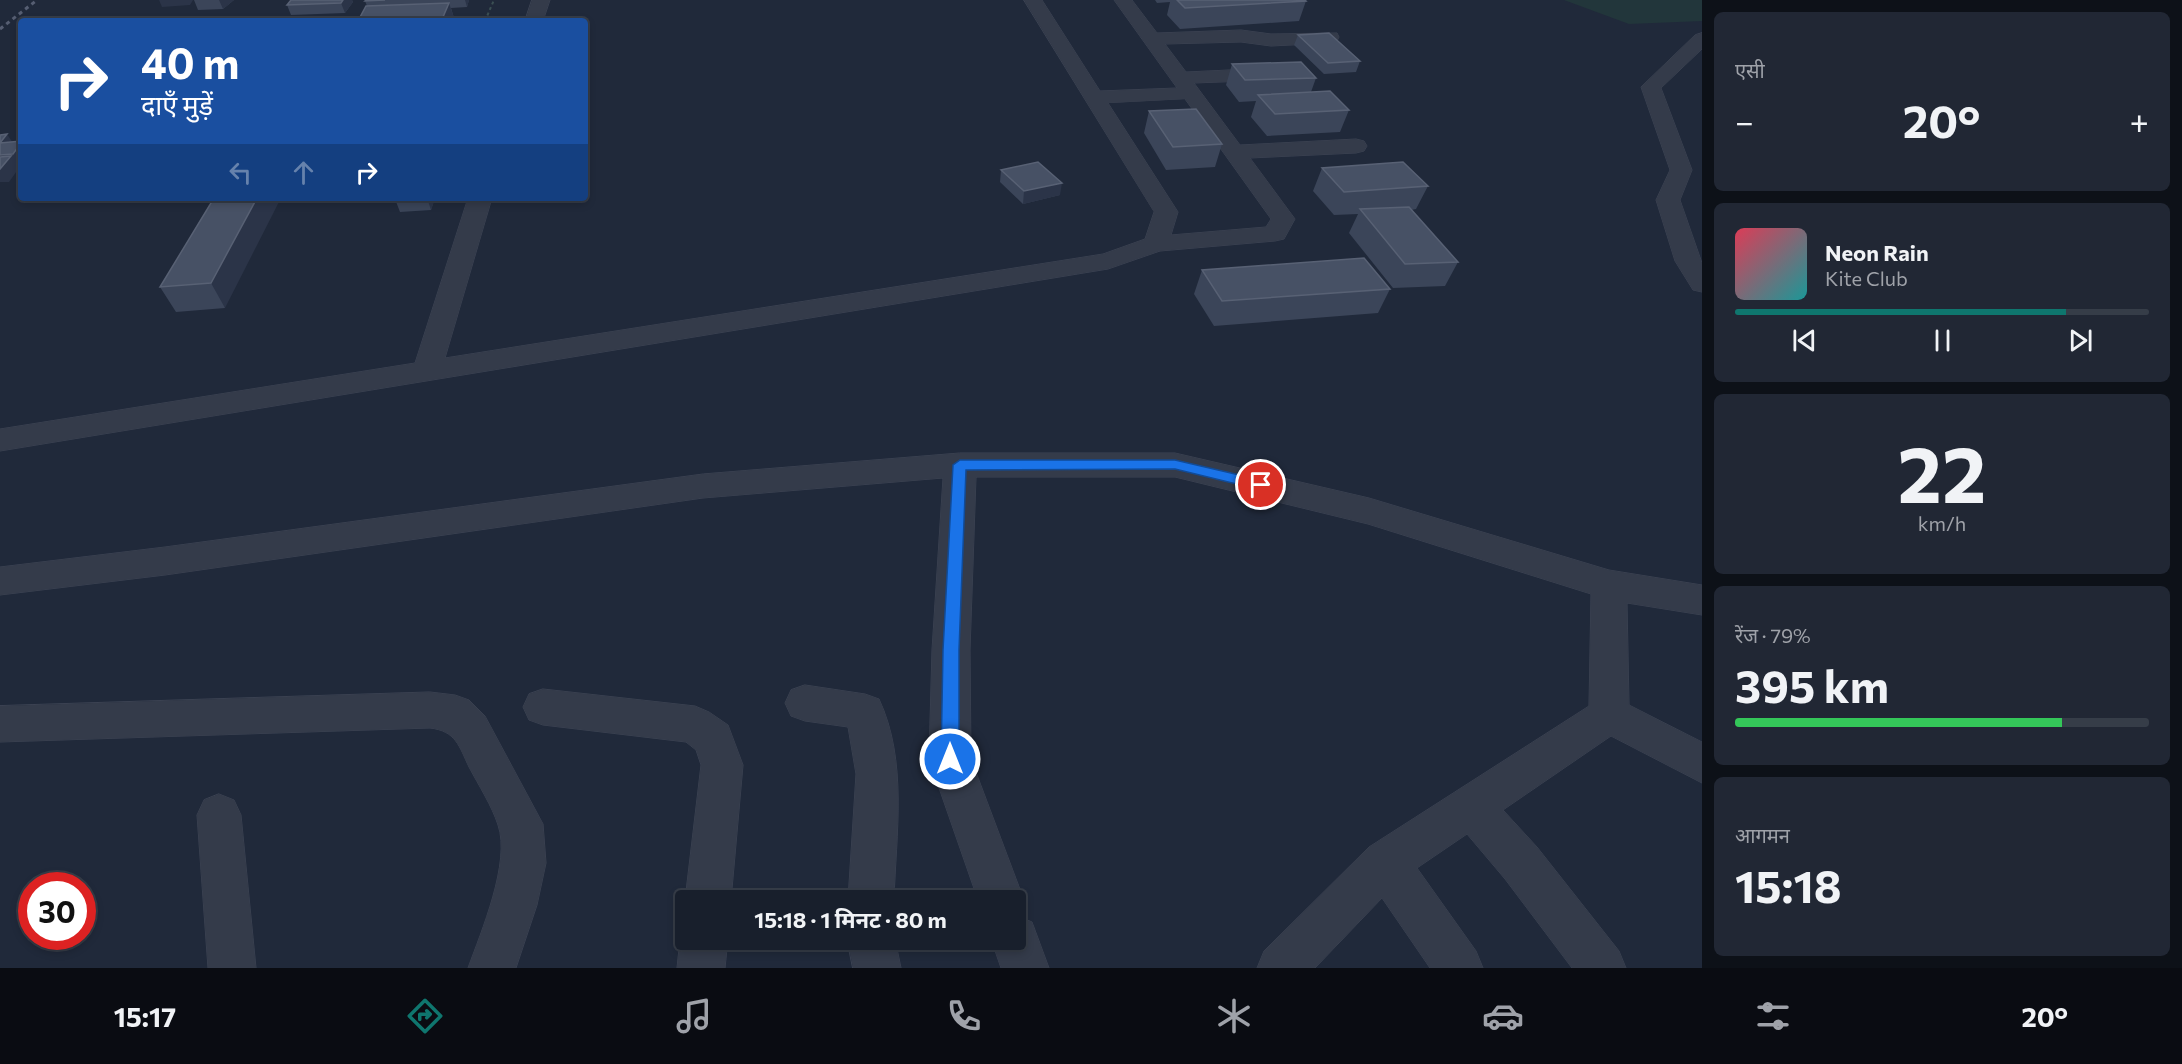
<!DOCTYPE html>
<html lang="hi">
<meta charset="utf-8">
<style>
:root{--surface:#181f2c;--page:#212734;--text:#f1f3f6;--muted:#9fa2a9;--line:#363d48;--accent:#0f766e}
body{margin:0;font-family:Commissioner,"Noto Sans Devanagari",sans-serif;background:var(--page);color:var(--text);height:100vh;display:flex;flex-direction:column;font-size:22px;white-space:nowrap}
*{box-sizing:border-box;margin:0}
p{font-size:20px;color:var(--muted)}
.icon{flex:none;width:33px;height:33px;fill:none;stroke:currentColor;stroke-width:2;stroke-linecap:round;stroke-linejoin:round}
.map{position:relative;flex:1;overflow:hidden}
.details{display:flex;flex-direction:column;gap:12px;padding:12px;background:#0d1118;width:480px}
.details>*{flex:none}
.hud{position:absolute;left:18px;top:18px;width:570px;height:183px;border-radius:6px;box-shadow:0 3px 9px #0003,0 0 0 2px var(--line);background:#1a4fa0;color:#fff;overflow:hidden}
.speed{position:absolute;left:18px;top:872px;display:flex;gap:12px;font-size:30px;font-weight:700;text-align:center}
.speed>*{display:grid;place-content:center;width:78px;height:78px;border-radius:50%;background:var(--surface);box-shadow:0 3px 9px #0003,0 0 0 2px var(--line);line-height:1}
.speed .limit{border:9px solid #d22;background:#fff;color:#111}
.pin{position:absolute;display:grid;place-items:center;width:51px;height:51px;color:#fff;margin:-26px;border:3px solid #fff;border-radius:50%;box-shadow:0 2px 6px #0007}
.me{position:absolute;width:66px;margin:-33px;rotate:0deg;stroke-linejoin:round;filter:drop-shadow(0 0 4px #0008)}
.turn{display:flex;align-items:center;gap:21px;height:126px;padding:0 24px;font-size:27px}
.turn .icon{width:78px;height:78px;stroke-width:2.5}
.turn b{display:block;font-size:42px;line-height:51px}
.lanes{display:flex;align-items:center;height:57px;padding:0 24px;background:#0003;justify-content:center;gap:30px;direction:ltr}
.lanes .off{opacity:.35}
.big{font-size:45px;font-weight:700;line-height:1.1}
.details .tile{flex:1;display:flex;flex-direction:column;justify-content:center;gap:9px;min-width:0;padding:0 21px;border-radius:9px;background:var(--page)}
.details .dial{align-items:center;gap:0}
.dial b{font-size:78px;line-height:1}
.song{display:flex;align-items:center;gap:18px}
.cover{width:72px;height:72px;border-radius:9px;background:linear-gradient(135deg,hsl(350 70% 55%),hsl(180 70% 35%))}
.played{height:6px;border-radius:3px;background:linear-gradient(90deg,var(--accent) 80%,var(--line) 80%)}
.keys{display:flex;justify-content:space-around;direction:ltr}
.heat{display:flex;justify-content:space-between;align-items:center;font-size:33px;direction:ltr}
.charge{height:9px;border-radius:4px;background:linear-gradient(90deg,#34c759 79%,var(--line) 0)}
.trip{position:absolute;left:675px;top:890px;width:351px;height:60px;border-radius:6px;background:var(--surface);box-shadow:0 3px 9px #0003,0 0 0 2px var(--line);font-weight:700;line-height:60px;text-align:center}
.dock{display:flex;height:96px;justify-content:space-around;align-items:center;background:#0a0c12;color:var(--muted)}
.dock .icon{width:42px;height:42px}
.dock .active{color:var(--accent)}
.dock b{font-size:27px;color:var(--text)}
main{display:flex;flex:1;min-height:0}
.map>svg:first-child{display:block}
.green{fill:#22363b}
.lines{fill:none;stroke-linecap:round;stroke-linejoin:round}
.minor-casing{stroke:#3d4454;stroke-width:1}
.path{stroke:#3b4f53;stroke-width:2;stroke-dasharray:3 3;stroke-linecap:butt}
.minor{fill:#343b4a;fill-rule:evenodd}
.rail{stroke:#565e72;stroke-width:3;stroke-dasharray:4 4;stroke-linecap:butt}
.wall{fill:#3b4559}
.shaded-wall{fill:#2b3448}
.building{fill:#475165;stroke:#586174;stroke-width:1.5}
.route{fill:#1a73e8;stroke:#114b97;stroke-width:1.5}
</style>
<main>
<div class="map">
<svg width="1702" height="968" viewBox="0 0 1702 968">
<rect width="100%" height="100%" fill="#20293a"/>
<path class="green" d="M1564 0H1702V21L1629 24Z"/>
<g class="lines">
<defs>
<path id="minor" d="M532 0H550L543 21H525Z
M1024 0H1042L1100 91 1177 88 1114 0H1132L1157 33 1241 30 1271 34 1337 33 1339 37 1337 41 1330 43 1271 46 1241 42 1165 44 1186 72 1272 68 1279 70 1282 74 1279 78 1272 80 1194 83 1240 145 1356 139 1364 141 1367 146 1364 151 1356 153 1250 158 1295 219 1284 239 1275 241 1160 251 1108 269 0 451V429L415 363 468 198H492L445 358 1103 254 1145 239 1154 212ZM1185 99 1271 219 1266 227 1171 235 1178 212 1108 103Z
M1702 33V49L1661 88 1692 170 1680 200 1702 263V292L1693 290 1675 261 1656 200 1670 170 1641 87 1695 35Z
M960 453H1175L1369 498 1609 570 1702 585V615L1627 603 1629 705 1702 742V783L1611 736 1503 810 1537 847 1619 951 1626 968H1572L1505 879 1467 834 1417 868 1476 951 1483 968H1430L1382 898 1315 968H1257L1264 951 1369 847 1589 706 1591 594 1368 524 1175 477H976L970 650 971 759 1024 900 1018 916 1032 922 1049 968H1001L991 939H1016V900H978L929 759 932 650 943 478 703 498 165 575 0 595V567L165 547 703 474Z
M805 685 865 694 879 699C908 761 896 834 894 900H848L856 774 848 727 805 721 791 716 785 703 791 690Z
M543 689 695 706 709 712 728 725 743 765 731 900H686V902L685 900 701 765 696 750 686 742 543 725 529 720 523 707 529 694Z
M430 692 455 695 469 700 485 716 543 824 546 863 537 905 516 968H468C481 932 511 862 498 825 492 806 479 786 469 767 459 746 456 731 430 728L0 742V706Z
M219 794 234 800 241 815 256 968H208L197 815 204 800Z
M686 926V939H728L725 968H677L680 939Z
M847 939H895L901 968H853Z"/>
</defs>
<use href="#minor" class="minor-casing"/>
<path class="path" d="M485 21 494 0"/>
<use href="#minor" class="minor"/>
<path class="rail" d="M0 29 37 0"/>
</g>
<path class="wall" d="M194 0H234L223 9 198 10Z
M291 0H352L353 2 345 13 291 15 287 5Z
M366 0H469L467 7 451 8 455 21H358L367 6 365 1Z
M1155 0H1305L1306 1 1299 21 1180 29 1167 15 1170 2 1157 3Z
M1298 35 1360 61 1356 72 1324 74 1294 45Z
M1232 64 1316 78 1311 92 1349 110 1340 132 1267 136 1251 117 1256 101 1239 102 1226 85Z
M1149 111 1222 144 1215 167 1166 170 1144 133Z
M1322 168 1428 186 1416 209 1411 210 1458 262 1445 286 1393 288 1349 233 1358 214 1334 215 1313 191Z
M1001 170 1060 195 1023 204 1000 182Z
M214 198 225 308 176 312 160 287Z
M396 198H435L431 210 400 212 395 199Z
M1202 270 1390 289 1378 313 1214 326 1194 294Z"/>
<path class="shaded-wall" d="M159 0H193L190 5 162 7Z
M219 0H234L223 9Z
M343 0H352L353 2 345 13 341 3Z
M465 0H469L467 7Z
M449 3 455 21H444L443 17Z
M7 134 15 146 21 143V166H18L19 168 9 182H0V143Z
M1062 183 1060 195 1023 204 1024 191Z
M257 198H281L225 308 211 283Z
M427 198H435L431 210Z"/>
<path class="building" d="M291 0H343L341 3 287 5Z
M366 0H385L365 1Z
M1177 0H1305L1306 1 1185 8Z
M449 3 443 17 358 21 366 6Z
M1329 33 1360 61 1328 63 1298 35Z
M1301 62 1316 78 1245 80 1232 64Z
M1330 91 1349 110 1275 114 1258 95Z
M1196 109 1222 144 1173 147 1149 111Z
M7 134 0 143V135Z
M21 141V143L13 154 0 155V143Z
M11 156 0 169V157Z
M1038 162 1062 183 1024 191 1001 170Z
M1403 162 1428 186 1344 192 1322 168Z
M214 198H257L211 283 160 287Z
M396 198H417L395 199Z
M1409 207 1458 262 1405 264 1360 209Z
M1364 258 1390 289 1222 301 1202 270Z"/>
<path class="route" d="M960 460H1175L1261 480 1268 485 1261 490 1175 469 966 470 959 650V759L956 765 950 767 944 765 941 759 943 650 953 465Z"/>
</svg>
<div class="speed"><div class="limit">30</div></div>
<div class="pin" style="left:1261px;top:485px;background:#d93025"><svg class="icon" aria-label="arrive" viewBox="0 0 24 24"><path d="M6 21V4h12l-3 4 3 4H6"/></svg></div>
<svg class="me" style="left:950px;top:759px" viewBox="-20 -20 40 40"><circle r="17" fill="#1a73e8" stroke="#fff" stroke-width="3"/><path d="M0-11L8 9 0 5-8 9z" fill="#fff"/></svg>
<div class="trip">15:18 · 1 मिनट · 80 m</div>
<div class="hud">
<div class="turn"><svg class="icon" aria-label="right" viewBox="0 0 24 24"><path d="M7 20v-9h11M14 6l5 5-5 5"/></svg><div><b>40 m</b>दाएँ मुड़ें</div></div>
<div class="lanes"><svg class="icon off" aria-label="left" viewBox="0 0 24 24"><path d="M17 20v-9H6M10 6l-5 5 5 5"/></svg><svg class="icon off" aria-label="ahead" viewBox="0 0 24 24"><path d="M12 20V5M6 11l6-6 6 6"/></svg><svg class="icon" aria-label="right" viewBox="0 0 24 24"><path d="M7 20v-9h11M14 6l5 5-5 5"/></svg></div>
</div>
</div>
<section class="details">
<div class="tile"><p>एसी</p>
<div class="heat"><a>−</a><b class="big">20°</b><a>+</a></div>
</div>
<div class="tile">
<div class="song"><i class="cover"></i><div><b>Neon Rain</b><p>Kite Club</p></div></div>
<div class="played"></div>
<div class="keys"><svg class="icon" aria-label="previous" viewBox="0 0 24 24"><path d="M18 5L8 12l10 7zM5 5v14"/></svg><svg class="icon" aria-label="pause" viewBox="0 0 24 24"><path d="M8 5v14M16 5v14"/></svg><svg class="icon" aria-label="next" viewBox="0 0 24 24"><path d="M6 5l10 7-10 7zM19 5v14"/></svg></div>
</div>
<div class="tile dial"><b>22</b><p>km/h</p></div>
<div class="tile"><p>रेंज · 79%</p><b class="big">395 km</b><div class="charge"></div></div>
<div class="tile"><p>आगमन</p><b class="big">15:18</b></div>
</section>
</main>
<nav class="dock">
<b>15:17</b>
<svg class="icon active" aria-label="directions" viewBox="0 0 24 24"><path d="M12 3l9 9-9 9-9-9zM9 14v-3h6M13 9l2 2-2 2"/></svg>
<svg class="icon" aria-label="music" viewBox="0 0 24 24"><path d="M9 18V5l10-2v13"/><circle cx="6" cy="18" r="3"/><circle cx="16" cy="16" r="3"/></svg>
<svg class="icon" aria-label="phone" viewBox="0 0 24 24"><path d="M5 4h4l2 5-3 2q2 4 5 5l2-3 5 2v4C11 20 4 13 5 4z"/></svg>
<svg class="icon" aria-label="climate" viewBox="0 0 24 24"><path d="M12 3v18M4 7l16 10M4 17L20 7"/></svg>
<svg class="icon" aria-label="car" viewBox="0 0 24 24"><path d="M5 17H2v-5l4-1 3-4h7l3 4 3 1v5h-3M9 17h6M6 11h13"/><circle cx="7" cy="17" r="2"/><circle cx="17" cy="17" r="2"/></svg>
<svg class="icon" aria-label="filters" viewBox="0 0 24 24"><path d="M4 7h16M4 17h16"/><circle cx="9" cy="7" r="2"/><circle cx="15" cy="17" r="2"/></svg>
<b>20°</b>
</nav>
